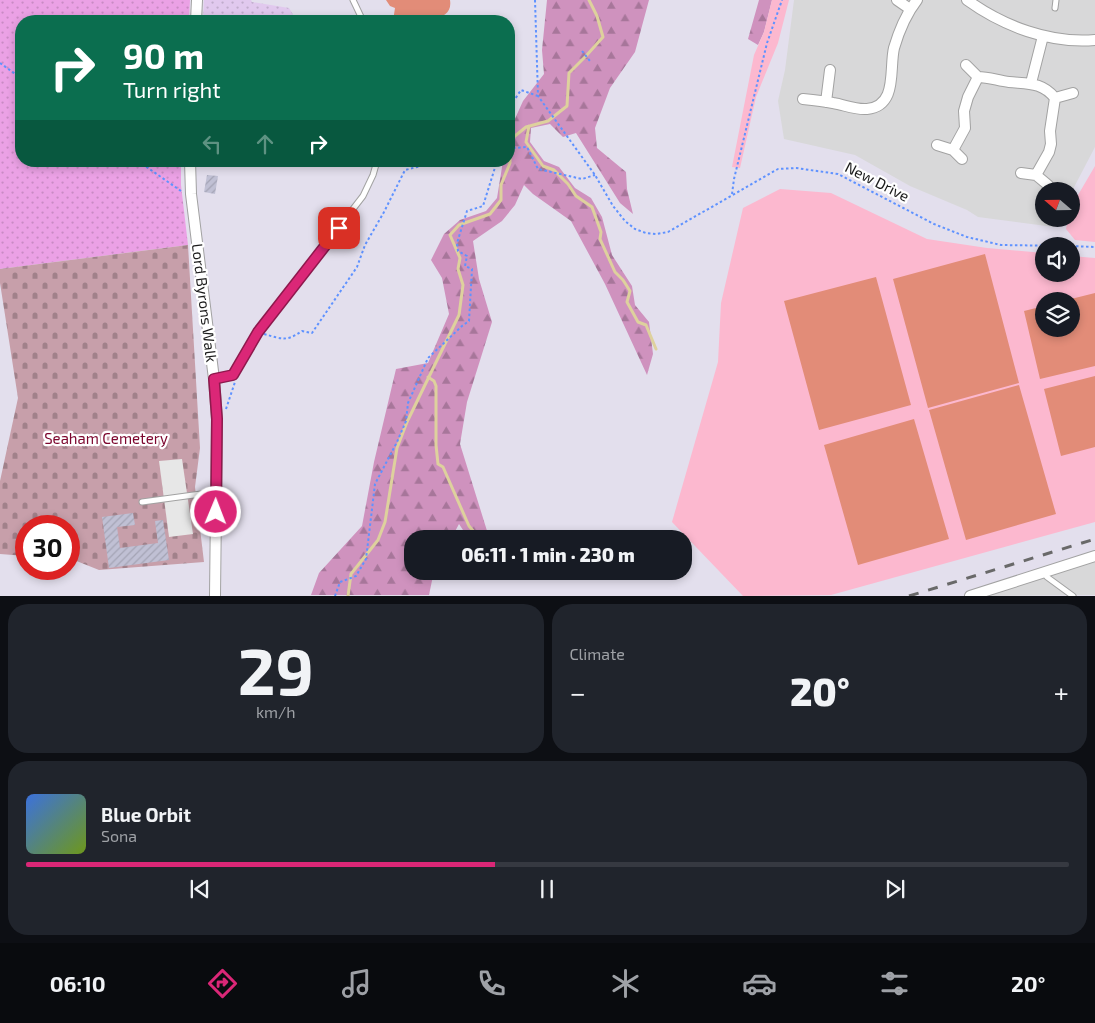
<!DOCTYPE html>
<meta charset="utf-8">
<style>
:root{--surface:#171b24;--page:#20242c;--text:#f1f3f6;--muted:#9ea1a6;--line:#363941;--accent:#db2777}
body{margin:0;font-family:"Exo 2",sans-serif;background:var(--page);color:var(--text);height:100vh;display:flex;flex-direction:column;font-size:19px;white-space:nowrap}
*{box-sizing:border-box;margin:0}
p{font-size:16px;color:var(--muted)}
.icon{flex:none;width:28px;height:28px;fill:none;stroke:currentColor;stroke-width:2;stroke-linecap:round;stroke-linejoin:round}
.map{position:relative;height:596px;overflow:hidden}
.drawer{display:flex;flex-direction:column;gap:8px;padding:8px;background:#0d0f14;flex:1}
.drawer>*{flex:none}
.banner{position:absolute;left:15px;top:15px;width:500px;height:152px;border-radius:20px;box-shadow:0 2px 8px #0003;background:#0b6e4f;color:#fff;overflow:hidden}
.needle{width:32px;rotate:290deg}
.tools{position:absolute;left:1035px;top:182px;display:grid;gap:10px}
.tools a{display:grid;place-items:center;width:45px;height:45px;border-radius:50%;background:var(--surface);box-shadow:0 2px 8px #0003;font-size:25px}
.speed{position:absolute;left:15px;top:515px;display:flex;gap:10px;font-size:25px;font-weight:700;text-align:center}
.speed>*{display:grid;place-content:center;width:65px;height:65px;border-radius:50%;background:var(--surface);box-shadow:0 2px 8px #0003;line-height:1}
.speed .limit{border:8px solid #d22;background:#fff;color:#111}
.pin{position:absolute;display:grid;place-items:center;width:42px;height:42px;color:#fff;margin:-21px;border-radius:10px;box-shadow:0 2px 8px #0006}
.me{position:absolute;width:55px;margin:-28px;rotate:1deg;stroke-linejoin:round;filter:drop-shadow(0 0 4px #0008)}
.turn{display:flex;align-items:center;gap:18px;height:105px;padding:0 25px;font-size:22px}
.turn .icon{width:65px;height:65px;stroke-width:2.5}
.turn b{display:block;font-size:35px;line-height:42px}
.lanes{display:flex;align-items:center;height:48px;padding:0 25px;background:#0003;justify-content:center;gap:25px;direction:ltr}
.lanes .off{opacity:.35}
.big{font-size:38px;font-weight:800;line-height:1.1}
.drawer .card{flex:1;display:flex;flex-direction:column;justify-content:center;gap:8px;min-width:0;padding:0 18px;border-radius:20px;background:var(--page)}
.drawer .dial{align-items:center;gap:0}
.dial b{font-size:65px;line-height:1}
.song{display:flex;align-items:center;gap:15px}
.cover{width:60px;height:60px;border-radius:8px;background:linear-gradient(135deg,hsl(220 70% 55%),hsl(80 70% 35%))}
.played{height:5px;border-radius:2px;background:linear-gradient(90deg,var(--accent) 45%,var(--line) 45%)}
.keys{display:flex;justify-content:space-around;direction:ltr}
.heat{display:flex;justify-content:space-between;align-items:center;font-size:28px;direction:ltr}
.drawer .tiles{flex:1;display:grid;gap:8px;grid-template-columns:1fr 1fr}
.card:last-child{grid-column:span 2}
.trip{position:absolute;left:404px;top:530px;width:288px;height:50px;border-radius:20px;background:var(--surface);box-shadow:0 2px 8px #0003;font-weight:800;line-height:50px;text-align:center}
.dock{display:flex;height:80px;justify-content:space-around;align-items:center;background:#090b0e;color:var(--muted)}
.dock .icon{width:35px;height:35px}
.dock .on{color:var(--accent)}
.dock b{font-size:22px;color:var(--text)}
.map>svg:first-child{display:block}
.residential{fill:#d8d8d9}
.farmland{fill:url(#farmland-dots)}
.grass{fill:url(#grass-dots)}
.forest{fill:url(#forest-firs)}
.cemetery{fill:url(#cemetery-stones)}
.park{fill:#fcb8cf;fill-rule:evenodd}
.pitch{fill:#e28c78}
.parking{fill:#e7e7e7}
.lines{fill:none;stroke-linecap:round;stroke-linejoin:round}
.stream{stroke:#ded19d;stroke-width:3}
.building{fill:url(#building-hatch)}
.service-casing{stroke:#a2a2a2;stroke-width:7}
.minor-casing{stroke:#a2a2a2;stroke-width:12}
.path{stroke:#5f92ff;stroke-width:2;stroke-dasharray:2.5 2.5;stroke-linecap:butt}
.service{stroke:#fff;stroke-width:5}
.minor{stroke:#fff;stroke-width:10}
.rail{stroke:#696969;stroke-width:3;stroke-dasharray:10 10;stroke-linecap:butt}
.route-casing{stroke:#8e194d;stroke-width:12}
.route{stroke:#db2777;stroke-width:9}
.labels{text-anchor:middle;stroke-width:4.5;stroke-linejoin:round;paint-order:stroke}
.street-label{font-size:15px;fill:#1b1b1b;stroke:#fff}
.park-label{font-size:15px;fill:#7c062e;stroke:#fff}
</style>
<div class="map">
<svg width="1095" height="596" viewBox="0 0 1095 596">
<defs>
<pattern id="farmland-dots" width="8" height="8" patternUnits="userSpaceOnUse" patternTransform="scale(1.25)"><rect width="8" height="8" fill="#e1c9ee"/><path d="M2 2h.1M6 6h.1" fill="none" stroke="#c0accc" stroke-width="1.8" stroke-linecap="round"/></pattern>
<pattern id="grass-dots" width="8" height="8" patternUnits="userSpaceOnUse" patternTransform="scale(1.25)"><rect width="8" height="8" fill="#eba1e5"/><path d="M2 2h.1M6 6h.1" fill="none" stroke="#c98ac4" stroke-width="1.8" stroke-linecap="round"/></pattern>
<pattern id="forest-firs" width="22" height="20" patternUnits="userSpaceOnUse" patternTransform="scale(1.25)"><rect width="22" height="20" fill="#cf92be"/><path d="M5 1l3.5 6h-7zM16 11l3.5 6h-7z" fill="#a7769a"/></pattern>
<pattern id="cemetery-stones" width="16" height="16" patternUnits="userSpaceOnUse" patternTransform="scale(1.25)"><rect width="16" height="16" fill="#c79faa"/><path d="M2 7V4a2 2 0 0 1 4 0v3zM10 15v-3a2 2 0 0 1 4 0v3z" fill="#a1818a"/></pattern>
<pattern id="building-hatch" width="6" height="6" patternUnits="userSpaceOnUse" patternTransform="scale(1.25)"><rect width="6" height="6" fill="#c0c0d4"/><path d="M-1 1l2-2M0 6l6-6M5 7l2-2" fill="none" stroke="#a4a4b5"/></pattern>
</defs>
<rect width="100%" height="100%" fill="#e3dfed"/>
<path class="residential" d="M794 0H1095V147L1071 193V191H1044V219H1058L1054 227 978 217 967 210 910 186 855 155 784 139 778 101 785 70Z
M1095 561V595L986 596 1042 577Z"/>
<path class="farmland" d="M204 0H251L252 2 289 8 297 21H203Z"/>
<path class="grass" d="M0 0H190L189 21H21V161H181V185L188 245 0 269Z"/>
<path class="forest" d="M547 0H649L635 52 610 88 595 128 597 148 626 172 627 189 633 214 620 203 576 133 563 137 550 124 531 128 530 142 544 161 559 167 575 188 591 198 602 217 612 255 632 286 635 305 649 322 653 354 647 375 605 284 571 221 533 194 524 185 515 205 502 221 473 241 479 279 492 322 467 402 460 444 488 534 491 539H469L459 524 451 539H412V571H434L429 595H311L319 573 362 526 374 462 396 369 428 363 449 314 442 278 431 260 444 234 460 220 486 211 497 198 503 161H509V134L514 121 523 101 544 74 542 50Z
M759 0H772L764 32 758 45 748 39Z"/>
<path class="cemetery" d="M188 245 200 448 195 487 204 562 99 570 74 560 69 559V526H26V556L0 554V481L18 398 0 283V269Z"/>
<path class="park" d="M772 0H789L778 43 756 97 740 168 732 167 754 55 764 32Z
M1095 166V242L1075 240 1066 229 1068 219H1071V207Z
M780 189 831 193 927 239 987 248 1044 253V274H1071V256L1095 258V522L831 595 743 596 672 522 718 362 721 303 743 208ZM1044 301H1071V329H1044Z"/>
<path class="pitch" d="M386 0H450C452 12 444 18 432 18L431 21H393L395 8 390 6Z
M985 254 1019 383 928 408 893 279Z
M876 277 911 405 819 430 784 301Z
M1095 293V366L1040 379 1024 311 1044 306V329H1071V301H1063Z
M1095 376V447L1061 456 1044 389Z
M1019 385 1056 514 966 540 929 410Z
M914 419 949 539 858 565 824 445Z"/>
<path class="parking" d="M182 459 193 534 169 537 159 461Z"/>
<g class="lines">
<path class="stream" d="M529 126 526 142 543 166 554 170 568 184 576 196 592 207 601 232 600 239 615 272 623 280 630 291 627 302 638 322 646 325 656 349
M428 377 434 381 436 386V445L438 464 443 467 469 526 480 539
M348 596 351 574 378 540 385 522 397 448 407 422 459 315 463 285 458 269 460 258 450 235 459 225 490 214 501 200V185L510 163V140L526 127 548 121 567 106 569 73 586 56 603 37 597 16 589 0"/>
</g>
<path class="building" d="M207 175 218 176 215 194 204 192Z
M133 513 135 525 117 527 120 548 158 543 155 521 163 520 169 560 109 568 102 517Z"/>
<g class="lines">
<defs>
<path id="service" d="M353 0 363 21
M1055 8 1056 0
M214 379 233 375 258 332 363 196 373 175 377 161
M142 502 201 494 217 495
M1044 573 1047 577 1073 596"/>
<path id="minor" d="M897 0 910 9
M967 0C1003 26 1050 44 1095 40
M196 21 197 0
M966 65 978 77
M1031 83 1043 36
M1055 98 1073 93
M803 99C813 100 823 101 833 103 845 105 855 110 867 109 898 106 889 69 894 48 899 31 906 14 917 0
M826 102 830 70
M937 145 953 150 962 159
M953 150 965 128 964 111 968 97 978 77C989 77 999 81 1009 82 1028 84 1042 82 1055 98L1050 131 1051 144 1049 152 1036 175
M190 161 191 194 214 379 217 419 215 596
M1021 173 1036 175 1048 185
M970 596 1095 556"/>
</defs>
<use href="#service" class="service-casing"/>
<use href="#minor" class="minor-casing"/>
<path class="path" d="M535 0 538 96 595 175 613 206 625 221 635 229 646 233 656 234 668 232 778 169 796 168 838 174 934 224 967 237 1001 245 1068 246
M582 51 590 61
M0 63 21 78
M509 105 513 102 521 90 538 96
M509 145 514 148 527 147 538 169 582 179 595 175
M138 161 181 191
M732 194 734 179 767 43 782 0
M1071 246 1095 247
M264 334C282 339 286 342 302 331L312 333 357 267 365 245 384 212 405 170 421 166 427 161
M226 409 235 382
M335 596 340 582 356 576 366 559 375 484 397 442 406 421 408 403 428 358 462 326 469 321 472 269 465 266 467 256 458 251 457 243 467 211 483 206 497 161"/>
<use href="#service" class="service"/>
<use href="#minor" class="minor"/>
<path class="rail" d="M909 596 1095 539"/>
</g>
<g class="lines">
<defs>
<path id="route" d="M216 512 217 419 214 379 233 375 258 332 339 228"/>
</defs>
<use href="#route" class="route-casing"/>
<use href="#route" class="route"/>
</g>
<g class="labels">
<g class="street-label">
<text transform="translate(877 182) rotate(27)" y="5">New Drive</text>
<text transform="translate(204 303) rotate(83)" y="5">Lord Byrons Walk</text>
</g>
<g class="park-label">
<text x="106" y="444">Seaham Cemetery</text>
</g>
</g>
</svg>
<div class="tools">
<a><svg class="needle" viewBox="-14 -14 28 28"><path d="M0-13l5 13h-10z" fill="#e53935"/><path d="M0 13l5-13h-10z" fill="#9ea1a6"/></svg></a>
<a><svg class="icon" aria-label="sound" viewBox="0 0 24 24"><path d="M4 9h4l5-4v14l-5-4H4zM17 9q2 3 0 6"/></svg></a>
<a><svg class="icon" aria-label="layers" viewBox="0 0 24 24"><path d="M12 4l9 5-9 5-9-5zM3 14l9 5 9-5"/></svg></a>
</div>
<div class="speed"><div class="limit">30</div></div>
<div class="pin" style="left:339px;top:228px;background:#d93025"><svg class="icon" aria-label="arrive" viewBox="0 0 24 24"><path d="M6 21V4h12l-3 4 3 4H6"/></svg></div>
<svg class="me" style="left:216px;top:512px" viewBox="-20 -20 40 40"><circle r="17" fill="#db2777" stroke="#fff" stroke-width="3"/><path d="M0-11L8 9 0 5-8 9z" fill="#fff"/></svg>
<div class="trip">06:11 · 1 min · 230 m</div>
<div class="banner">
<div class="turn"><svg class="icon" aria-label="right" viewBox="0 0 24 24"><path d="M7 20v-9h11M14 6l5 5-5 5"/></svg><div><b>90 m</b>Turn right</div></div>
<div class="lanes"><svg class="icon off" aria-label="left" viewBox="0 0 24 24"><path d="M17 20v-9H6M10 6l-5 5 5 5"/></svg><svg class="icon off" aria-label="ahead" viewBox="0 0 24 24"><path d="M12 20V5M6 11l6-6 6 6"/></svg><svg class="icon" aria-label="right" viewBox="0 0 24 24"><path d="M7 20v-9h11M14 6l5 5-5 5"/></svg></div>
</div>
</div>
<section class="drawer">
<div class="tiles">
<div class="card dial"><b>29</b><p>km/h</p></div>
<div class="card"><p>Climate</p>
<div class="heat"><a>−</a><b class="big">20°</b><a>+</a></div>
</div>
<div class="card">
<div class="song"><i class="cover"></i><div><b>Blue Orbit</b><p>Sona</p></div></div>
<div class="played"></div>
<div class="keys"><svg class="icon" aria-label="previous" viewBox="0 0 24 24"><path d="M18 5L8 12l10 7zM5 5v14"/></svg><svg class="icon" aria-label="pause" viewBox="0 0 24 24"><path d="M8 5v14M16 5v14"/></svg><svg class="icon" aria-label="next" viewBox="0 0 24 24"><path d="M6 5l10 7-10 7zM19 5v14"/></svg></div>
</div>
</div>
</section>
<nav class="dock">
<b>06:10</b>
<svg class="icon on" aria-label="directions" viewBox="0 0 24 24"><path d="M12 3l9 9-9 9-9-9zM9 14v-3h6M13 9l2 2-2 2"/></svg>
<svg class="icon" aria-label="music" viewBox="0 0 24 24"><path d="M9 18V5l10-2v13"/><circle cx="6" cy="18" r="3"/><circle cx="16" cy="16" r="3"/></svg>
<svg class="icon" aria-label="phone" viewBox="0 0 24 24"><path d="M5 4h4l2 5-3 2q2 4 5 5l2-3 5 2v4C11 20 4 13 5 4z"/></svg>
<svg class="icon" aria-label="climate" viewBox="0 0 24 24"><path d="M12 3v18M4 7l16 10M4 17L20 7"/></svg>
<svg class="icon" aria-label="car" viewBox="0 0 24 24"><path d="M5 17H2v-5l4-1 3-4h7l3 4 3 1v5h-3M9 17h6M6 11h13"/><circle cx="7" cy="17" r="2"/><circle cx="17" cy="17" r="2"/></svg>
<svg class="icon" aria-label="filters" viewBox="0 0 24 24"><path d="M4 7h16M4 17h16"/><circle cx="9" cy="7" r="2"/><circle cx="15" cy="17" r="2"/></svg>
<b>20°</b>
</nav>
